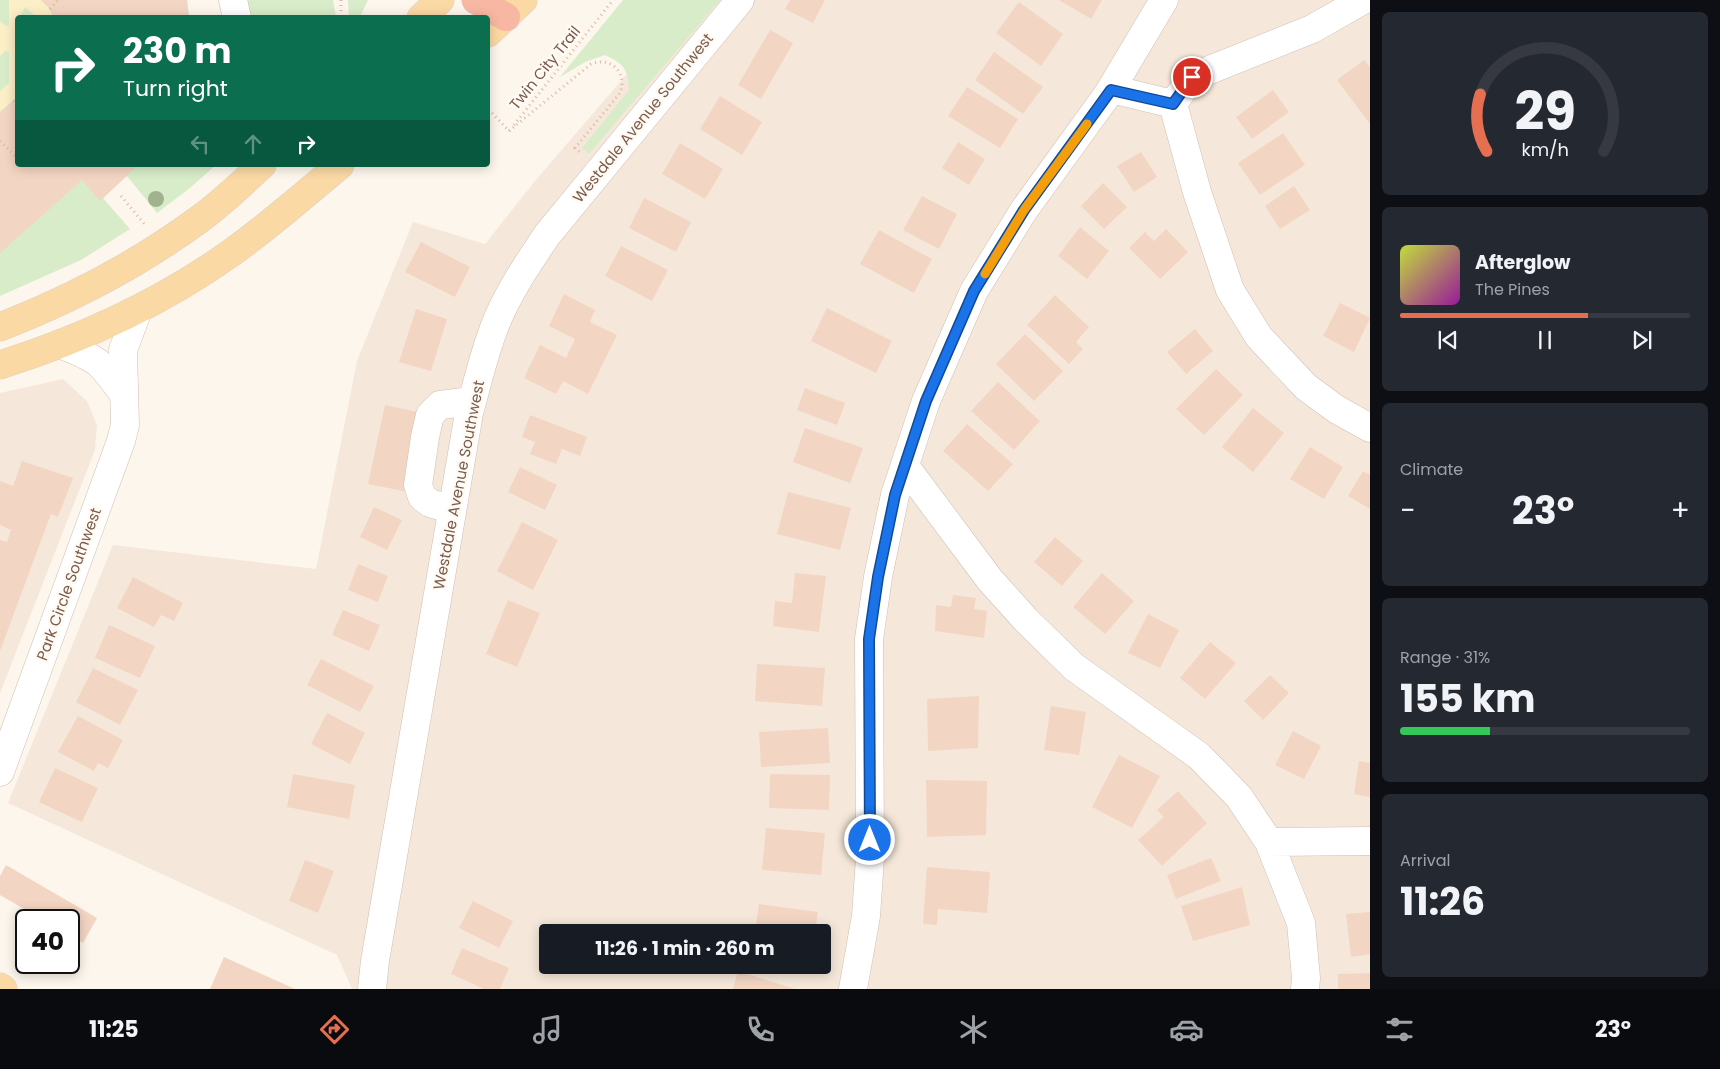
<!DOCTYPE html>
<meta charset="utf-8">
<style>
:root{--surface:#171b24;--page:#242831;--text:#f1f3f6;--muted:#9ea1a6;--line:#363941;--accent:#e76f51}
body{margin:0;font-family:Poppins,sans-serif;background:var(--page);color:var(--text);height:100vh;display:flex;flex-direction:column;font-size:19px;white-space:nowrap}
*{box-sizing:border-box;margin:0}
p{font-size:16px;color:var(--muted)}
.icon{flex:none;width:28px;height:28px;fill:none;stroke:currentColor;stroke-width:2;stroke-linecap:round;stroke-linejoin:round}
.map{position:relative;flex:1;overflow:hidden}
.details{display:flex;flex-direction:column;gap:12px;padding:12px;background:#0d0f14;width:350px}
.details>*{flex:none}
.guide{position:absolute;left:15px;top:15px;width:475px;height:152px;border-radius:5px;box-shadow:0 2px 12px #0003;background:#0b6e4f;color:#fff;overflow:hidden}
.speed{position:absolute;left:15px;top:909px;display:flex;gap:10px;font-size:25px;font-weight:700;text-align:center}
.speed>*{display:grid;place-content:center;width:65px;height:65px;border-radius:50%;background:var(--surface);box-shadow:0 2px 12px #0003;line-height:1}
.speed .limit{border:2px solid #111;border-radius:8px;background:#fff;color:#111}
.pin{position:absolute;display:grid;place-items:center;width:42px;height:42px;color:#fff;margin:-21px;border:2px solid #fff;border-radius:50%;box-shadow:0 1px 5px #0007}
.me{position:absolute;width:55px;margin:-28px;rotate:0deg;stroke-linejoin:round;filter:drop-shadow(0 0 4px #0008)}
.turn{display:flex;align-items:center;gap:18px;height:105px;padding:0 25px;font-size:22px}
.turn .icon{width:65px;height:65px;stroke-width:2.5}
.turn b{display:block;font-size:35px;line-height:42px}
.lanes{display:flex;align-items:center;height:48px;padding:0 25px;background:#0003;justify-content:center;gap:25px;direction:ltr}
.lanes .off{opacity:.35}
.big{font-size:38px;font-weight:700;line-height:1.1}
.details .tile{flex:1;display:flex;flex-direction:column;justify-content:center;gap:8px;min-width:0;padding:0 18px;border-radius:8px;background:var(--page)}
.details .dial{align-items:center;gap:0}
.dial svg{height:130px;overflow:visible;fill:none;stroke:var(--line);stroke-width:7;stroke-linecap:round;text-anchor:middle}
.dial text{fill:var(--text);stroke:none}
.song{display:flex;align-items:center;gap:15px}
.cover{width:60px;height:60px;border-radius:8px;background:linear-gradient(135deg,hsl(70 70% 55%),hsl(300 70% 35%))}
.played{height:5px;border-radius:2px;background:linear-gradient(90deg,var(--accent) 65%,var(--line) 65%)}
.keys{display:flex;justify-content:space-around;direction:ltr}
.heat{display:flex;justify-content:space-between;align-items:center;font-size:28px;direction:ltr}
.charge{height:8px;border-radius:4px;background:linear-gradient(90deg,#34c759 31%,var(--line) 0)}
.trip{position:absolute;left:539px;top:924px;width:292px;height:50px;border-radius:5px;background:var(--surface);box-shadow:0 2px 12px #0003;font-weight:700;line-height:50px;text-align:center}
.menu{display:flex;height:80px;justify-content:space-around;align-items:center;background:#090b0e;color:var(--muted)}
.menu .icon{width:35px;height:35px}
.menu .current{color:var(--accent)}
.menu b{font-size:22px;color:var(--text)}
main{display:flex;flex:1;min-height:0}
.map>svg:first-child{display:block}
.residential{fill:#f5e8da;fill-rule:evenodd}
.green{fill:#d8ecc9}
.sand{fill:#fcefc7}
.building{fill:#f3d5c3}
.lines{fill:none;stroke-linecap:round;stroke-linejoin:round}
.minor-casing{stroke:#d1beb0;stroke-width:29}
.major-casing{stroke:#dad1cd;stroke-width:29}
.highway-casing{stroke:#dad1cd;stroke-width:29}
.path{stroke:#d9b8a5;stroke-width:3;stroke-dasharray:1 4;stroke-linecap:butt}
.minor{stroke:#fff;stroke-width:28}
.major{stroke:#fbd9a5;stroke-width:28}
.highway{stroke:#f7b7a3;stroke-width:28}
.tree{fill:#a0b28e}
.route-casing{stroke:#114b97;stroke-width:12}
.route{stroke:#1a73e8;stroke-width:9}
.slow{stroke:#f59e0b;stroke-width:9}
.labels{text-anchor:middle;stroke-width:5;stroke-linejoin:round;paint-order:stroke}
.street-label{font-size:15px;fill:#7a5c4d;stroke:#fffaf3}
</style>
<main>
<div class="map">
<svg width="1370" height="989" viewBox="0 0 1370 989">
<rect width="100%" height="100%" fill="#fdf6ec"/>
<path class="residential" d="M686 0H1370V989H352L337 955 8 803 113 545 316 569 357 361 413 222 485 244 535 181 680 12ZM548 932H822V965H548Z
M63 379 87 401 97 425 95 450 0 693V393Z"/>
<path class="green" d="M0 0H187L189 17 18 18V165H216L190 188 157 213 127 176 103 198 130 229 81 260 0 296Z
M247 0H333L336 17H250Z
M348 0H368L360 17H349Z
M623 0H720L589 154 582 148 629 90C628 69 624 64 605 55L585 62 560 77Z"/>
<path class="sand" d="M9 0H41L48 7 54 17H36L25 7 20 17 18 18 17 97 0 112V91L9 83V52L5 51 0 56V21L6 26 9 25Z"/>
<path class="building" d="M41 0H187L189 18H54L48 7Z
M790 0H825L813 23 785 9Z
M1059 0H1102L1091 19Z
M1019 2 1063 34 1041 66 996 33Z
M770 30 793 43 761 99 738 85Z
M994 52 1043 87 1023 114 975 80Z
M1364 60 1370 67V124L1337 80Z
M967 87 1018 119 1000 148 948 116Z
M1273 90 1289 112 1252 139 1236 117Z
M720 96 762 122 742 155 700 129Z
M18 97V165H138L100 201 82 180 0 253V112Z
M1283 133 1305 165 1260 195 1238 163Z
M958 142 985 159 969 185 942 168Z
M680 143 723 169 705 199 662 174Z
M1141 152 1157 177 1134 192 1117 166Z
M1103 183 1127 207 1104 229 1081 206Z
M1294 186 1310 210 1280 229 1265 206Z
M922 196 957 214 939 249 903 230Z
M644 198 691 222 676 252 629 228Z
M1080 227 1109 251 1087 279 1058 256Z
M1166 229 1188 252 1160 279 1129 248 1145 232 1154 241Z
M879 230 932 259 914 293 860 264Z
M421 242 470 267 455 297 405 272Z
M621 246 668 270 652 301 605 276Z
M564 294 595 310 590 322 617 335 588 394 563 381 556 394 524 378 540 345 566 358 575 339 549 326Z
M1055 295 1089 327 1076 342 1083 349 1069 364 1027 325Z
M1340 303 1370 318 1354 352 1323 336Z
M827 308 892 341 876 373 811 341Z
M416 309 447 319 431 371 399 362Z
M1195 329 1213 351 1186 374 1167 352Z
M1025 334 1063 371 1034 401 996 364Z
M1216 369 1243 395 1204 435 1176 409Z
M998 382 1040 421 1014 450 971 411Z
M805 388 845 403 837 425 797 410Z
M385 405 441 417 408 492 368 484Z
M1253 408 1284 433 1253 472 1222 447Z
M530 415 587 437 580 456 562 449 556 464 530 454 535 442 522 437Z
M967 424 1013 464 988 491 943 451Z
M805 428 863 448 850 483 793 462Z
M1310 447 1343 467 1324 499 1290 479Z
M22 461 73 478 58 517 51 514 0 651V540L7 542 11 530 0 525V481L13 486Z
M520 467 557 485 545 510 508 492Z
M1363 471 1370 475V509L1348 496Z
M788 492 851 508 840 550 777 534Z
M374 507 402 520 387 550 360 537Z
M522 522 558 540 533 590 497 571Z
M1055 537 1083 561 1062 586 1034 562Z
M358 564 388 576 378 602 348 590Z
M795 573 826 576 819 632 773 626 775 601 792 603Z
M1102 573 1134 601 1105 634 1073 607Z
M133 577 183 603 174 621 161 615 154 627 117 608Z
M953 595 976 598 974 609 987 611 984 638 935 631 936 605 951 607Z
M508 600 540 613 517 667 486 654Z
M343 610 380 625 369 651 332 635Z
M1148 614 1179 630 1160 668 1128 653Z
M109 625 155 646 140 678 95 658Z
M1210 642 1236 663 1205 699 1180 678Z
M321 659 374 686 360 712 307 685Z
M757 664 825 668 822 706 755 701Z
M93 668 138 690 120 725 76 702Z
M1270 675 1289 693 1263 720 1244 701Z
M979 696 978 748 928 751 927 699Z
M1051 706 1086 712 1079 755 1044 750Z
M327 713 365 733 350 764 311 744Z
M78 716 123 740 108 768 98 763 94 771 58 752Z
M828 728 830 763 761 767 759 732Z
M1293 731 1321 746 1304 779 1275 765Z
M1119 755 1160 776 1132 828 1092 807Z
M1359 761 1370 763V797L1354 794Z
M55 768 98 788 82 822 39 802Z
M293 774 355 785 349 819 287 807Z
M770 774 830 775 829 810 769 808Z
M926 780 987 781 986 835 927 837Z
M1178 791 1207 823 1162 866 1138 840 1164 817 1157 810Z
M766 828 825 833 821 875 762 870Z
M1211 858 1221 881 1176 899 1167 875Z
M305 860 334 871 318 913 289 901Z
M6 865 97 918 83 943 69 935V920H43L0 895V876Z
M927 867 990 872 987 913 938 909 937 925 923 924Z
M1242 887 1250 925 1193 941 1181 906Z
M473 901 513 921 499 948 459 928Z
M759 904 818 912 815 932H755Z
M1370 912V954L1351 957 1346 914Z
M462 948 509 968 500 989H484L451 974Z
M224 957 295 989H210Z
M738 971 795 989H733Z
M1370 973V989H1338V974Z"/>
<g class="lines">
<defs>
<path id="minor" d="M233 0 237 18
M1111 89 1173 104
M1173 104 1197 192 1230 290 1259 337 1306 387 1336 409 1370 428
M1173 104 1192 77 1312 29 1363 0
M59 344C72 349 86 354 97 362 107 370 115 383 123 393
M905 466 990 580 1026 620 1074 667 1199 756 1239 797 1269 842 1301 923 1306 978 1305 989
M452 510 430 503 422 497 418 485 425 437 430 415 440 405 472 401
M0 772 121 441 125 425 123 350 138 310
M1269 842 1370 841
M372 989 375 961 469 413C478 381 485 348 498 318 511 288 529 262 547 235L740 0
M853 989 866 916 870 858 869 639 878 577 895 495 926 401 974 291 1024 210 1108 94 1164 0"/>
<path id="major" d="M421 18 440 0
M488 33 523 0
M0 327C72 299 139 264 201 218 223 202 242 183 262 165
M0 365C82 339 161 303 231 253 269 226 304 195 340 165
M0 987 3 989"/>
<path id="highway" d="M476 0 506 17"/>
</defs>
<use href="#minor" class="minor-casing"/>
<use href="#major" class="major-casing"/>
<use href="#highway" class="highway-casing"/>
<path class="path" d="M341 0V18
M50 9 58 0
M114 18 115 17
M13 101 18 105
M492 113 509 131 510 129
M514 125 613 0
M509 131 591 64C611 56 628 73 620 93L575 148 581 153
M0 141 18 159
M23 165 27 168
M121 196 146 226"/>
<use href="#minor" class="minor"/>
<use href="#major" class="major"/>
<use href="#highway" class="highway"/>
</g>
<circle class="tree" cx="156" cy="199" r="8"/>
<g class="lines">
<defs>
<path id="route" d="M870 840 869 639 878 577 895 495 926 401 974 291 1024 210 1111 90 1173 104 1192 77"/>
</defs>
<use href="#route" class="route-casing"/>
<use href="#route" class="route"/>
<path class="slow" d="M985 274 1024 210 1087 124"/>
</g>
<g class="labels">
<g class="street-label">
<text transform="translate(545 68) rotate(-51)" y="5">Twin City Trail</text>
<text transform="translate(643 118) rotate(-51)" y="5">Westdale Avenue Southwest</text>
<text transform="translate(459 485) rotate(-79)" y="5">Westdale Avenue Southwest</text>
<text transform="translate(69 584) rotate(-70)" y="5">Park Circle Southwest</text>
</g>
</g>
</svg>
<div class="speed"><div class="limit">40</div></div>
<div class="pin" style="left:1192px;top:77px;background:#d93025"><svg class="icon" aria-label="arrive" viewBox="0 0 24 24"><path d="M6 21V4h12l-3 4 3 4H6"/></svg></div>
<svg class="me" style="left:870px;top:840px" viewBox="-20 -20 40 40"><circle r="17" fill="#1a73e8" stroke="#fff" stroke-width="3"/><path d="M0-11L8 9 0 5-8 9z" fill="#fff"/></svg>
<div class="trip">11:26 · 1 min · 260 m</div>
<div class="guide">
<div class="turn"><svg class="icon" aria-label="right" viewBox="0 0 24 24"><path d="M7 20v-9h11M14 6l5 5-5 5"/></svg><div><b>230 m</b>Turn right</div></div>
<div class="lanes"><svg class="icon off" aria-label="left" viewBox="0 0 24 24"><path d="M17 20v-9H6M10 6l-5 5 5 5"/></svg><svg class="icon off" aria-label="ahead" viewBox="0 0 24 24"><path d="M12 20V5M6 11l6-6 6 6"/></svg><svg class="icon" aria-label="right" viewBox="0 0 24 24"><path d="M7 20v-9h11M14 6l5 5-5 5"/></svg></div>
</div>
</div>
<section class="details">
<div class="tile dial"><svg viewBox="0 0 100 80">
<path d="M14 69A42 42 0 1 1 86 69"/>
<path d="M14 69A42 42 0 0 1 10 34" stroke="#e76f51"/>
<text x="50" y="56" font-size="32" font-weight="700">29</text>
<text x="50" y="72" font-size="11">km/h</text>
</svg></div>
<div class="tile">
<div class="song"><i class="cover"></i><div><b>Afterglow</b><p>The Pines</p></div></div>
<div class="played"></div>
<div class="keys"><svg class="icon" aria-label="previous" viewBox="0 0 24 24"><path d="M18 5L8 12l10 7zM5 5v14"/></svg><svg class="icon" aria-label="pause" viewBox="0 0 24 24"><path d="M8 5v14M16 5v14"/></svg><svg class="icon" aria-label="next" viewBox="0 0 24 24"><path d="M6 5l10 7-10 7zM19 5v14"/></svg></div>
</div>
<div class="tile"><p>Climate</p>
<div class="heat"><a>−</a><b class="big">23°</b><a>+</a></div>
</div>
<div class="tile"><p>Range · 31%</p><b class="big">155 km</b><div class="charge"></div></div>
<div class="tile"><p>Arrival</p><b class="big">11:26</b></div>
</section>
</main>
<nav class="menu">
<b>11:25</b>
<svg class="icon current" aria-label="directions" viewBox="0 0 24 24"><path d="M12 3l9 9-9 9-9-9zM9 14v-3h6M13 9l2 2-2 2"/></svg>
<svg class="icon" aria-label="music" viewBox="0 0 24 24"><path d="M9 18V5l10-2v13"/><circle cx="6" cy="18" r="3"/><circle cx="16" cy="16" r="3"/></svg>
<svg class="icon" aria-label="phone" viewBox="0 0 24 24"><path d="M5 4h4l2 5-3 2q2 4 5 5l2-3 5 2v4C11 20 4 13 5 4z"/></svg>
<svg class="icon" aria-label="climate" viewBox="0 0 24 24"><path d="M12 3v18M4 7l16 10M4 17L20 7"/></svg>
<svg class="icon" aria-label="car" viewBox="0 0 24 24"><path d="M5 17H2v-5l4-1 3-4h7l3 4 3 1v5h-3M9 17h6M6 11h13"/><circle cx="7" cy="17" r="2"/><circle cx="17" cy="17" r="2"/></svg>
<svg class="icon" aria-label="filters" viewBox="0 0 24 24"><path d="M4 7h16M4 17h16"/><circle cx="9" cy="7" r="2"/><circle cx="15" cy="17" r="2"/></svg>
<b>23°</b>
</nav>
